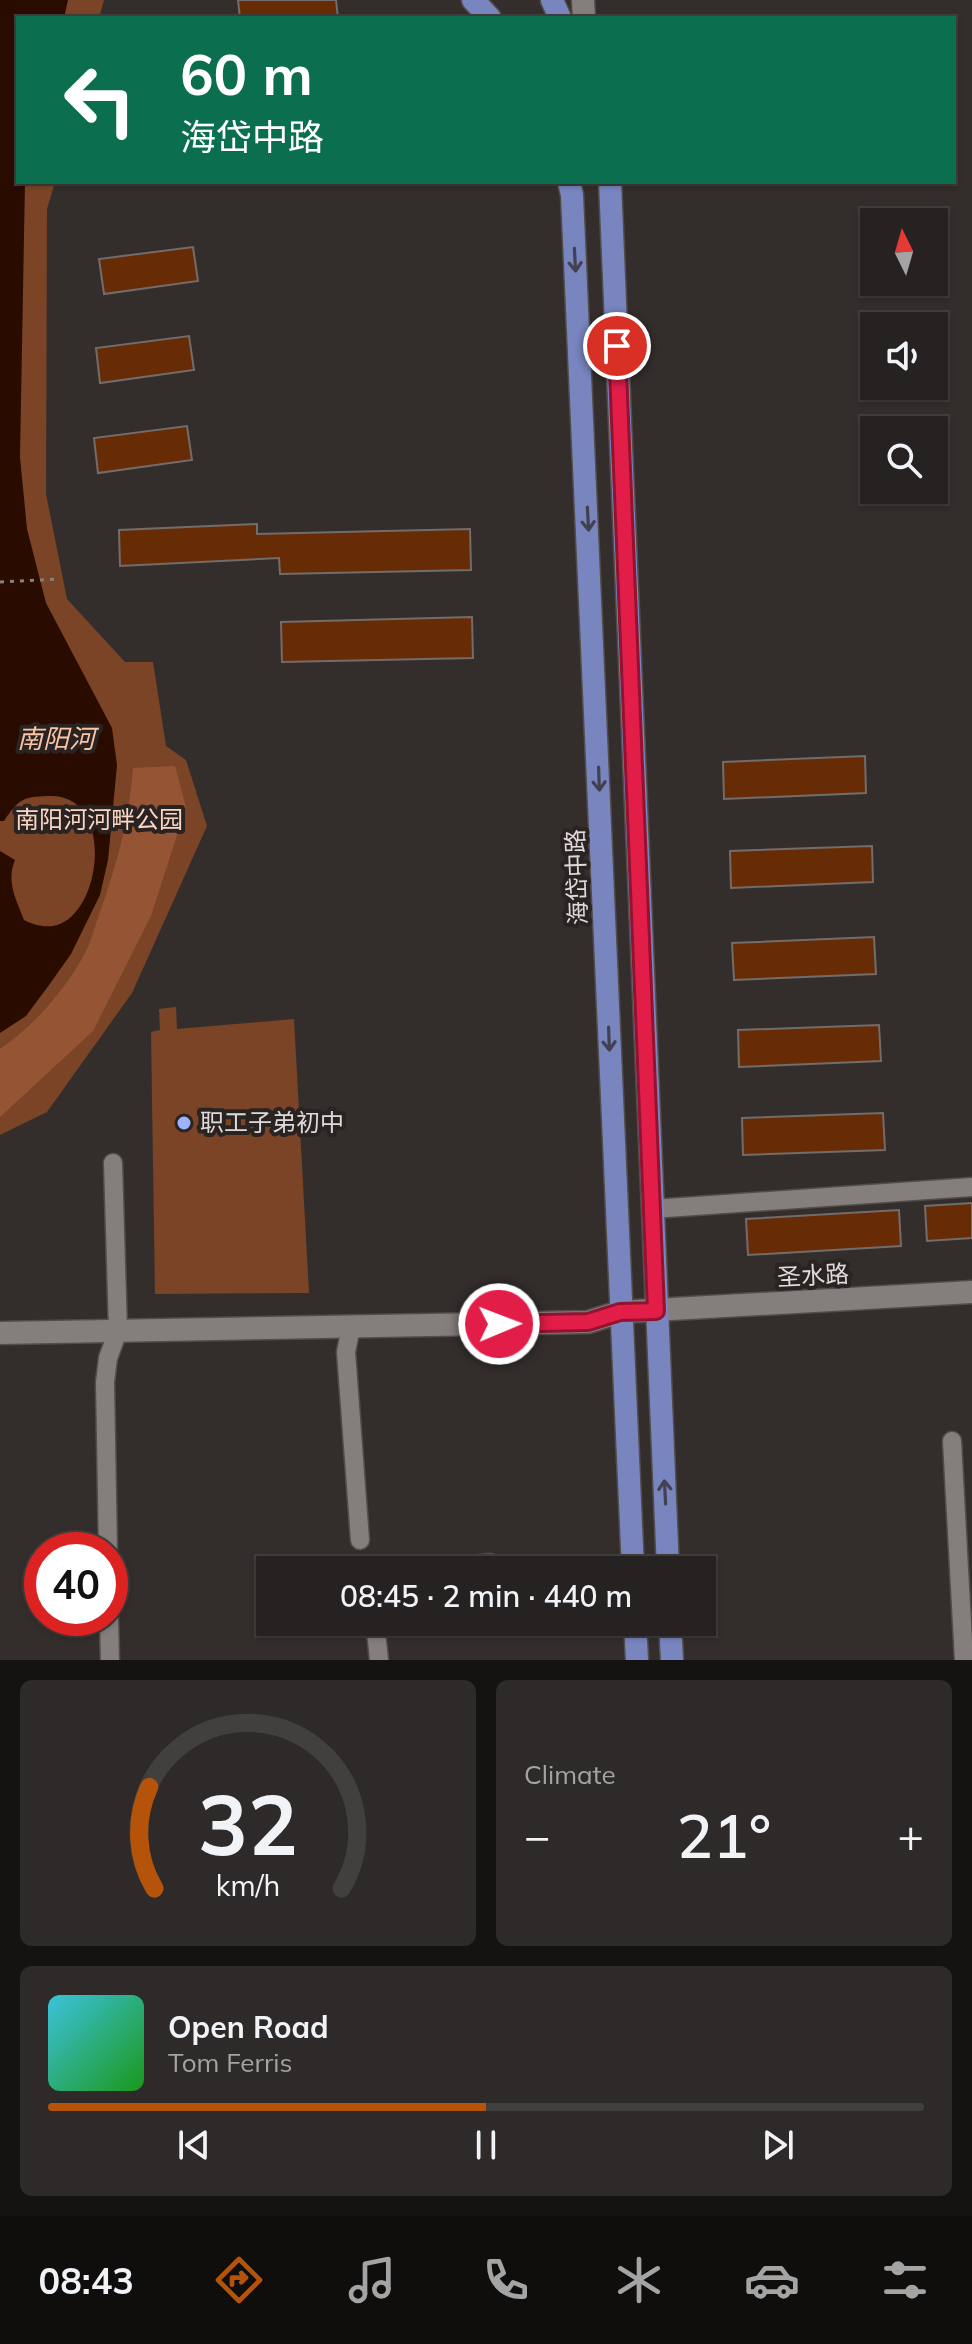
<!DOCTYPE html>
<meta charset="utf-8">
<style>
:root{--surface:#262221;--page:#2e2a2a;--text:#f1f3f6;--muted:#a4a4a5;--line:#423f3f;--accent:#b45309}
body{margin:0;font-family:Mulish,"Noto Sans SC",sans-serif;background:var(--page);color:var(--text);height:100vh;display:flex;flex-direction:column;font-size:30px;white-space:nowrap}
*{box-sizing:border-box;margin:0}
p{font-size:26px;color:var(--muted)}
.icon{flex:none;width:44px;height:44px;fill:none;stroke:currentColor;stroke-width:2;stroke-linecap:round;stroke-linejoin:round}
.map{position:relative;height:1660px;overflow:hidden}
.sheet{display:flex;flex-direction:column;gap:20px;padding:20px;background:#151312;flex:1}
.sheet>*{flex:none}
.guide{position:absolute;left:16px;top:16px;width:940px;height:168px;border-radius:0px;box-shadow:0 2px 6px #0004,0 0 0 2px var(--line);background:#0b6e4f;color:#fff;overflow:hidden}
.needle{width:52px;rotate:355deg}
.fabs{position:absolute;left:860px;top:208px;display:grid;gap:16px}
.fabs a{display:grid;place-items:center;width:88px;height:88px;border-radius:0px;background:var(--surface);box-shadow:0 2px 6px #0004,0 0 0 2px var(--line);font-size:40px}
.speed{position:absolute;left:24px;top:1532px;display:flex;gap:16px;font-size:40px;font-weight:700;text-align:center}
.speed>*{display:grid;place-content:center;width:104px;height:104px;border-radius:50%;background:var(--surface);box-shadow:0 2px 6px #0004,0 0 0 2px var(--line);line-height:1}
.speed .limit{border:12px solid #d22;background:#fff;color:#111}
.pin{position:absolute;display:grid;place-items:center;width:68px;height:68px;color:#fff;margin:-34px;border:4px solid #fff;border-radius:50%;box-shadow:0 2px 8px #0007}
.me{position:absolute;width:88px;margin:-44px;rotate:89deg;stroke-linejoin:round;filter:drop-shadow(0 0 6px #0008)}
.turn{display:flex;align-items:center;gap:28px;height:168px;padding:0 32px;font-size:36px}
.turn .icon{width:104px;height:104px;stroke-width:2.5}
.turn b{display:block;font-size:56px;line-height:68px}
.big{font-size:60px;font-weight:600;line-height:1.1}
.sheet .tile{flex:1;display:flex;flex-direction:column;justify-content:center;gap:12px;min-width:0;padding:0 28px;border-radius:12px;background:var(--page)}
.sheet .dial{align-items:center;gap:0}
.dial svg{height:208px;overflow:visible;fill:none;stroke:var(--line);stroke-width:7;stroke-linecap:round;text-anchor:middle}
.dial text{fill:var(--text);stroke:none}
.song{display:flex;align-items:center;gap:24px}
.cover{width:96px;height:96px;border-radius:12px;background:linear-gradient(135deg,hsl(190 70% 55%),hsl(120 70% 35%))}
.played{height:8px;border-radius:4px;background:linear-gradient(90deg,var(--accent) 50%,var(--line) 50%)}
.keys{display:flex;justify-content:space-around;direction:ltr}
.heat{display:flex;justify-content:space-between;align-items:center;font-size:44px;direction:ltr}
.sheet .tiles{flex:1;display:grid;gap:20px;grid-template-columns:1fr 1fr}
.tile:last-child{grid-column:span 2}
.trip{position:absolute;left:256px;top:1556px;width:460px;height:80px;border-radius:0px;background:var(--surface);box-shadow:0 2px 6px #0004,0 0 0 2px var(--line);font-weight:600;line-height:80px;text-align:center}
.menu{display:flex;height:128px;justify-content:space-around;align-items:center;background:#0f0e0d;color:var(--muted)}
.menu .icon{width:56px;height:56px}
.menu .current{color:var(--accent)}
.menu b{font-size:36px;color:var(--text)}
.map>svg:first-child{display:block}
.green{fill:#7b4426}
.forest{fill:#955534}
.water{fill:#2a0b00}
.building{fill:#672c06;stroke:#726c6a;stroke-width:2}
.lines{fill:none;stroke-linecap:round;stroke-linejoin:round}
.minor-casing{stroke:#514d4b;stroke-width:21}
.tertiary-casing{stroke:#514d4b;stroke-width:25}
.primary-casing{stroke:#514d4b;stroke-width:25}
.path{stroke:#85817f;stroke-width:3;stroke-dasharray:4 6;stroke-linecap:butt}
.minor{stroke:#847e7c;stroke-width:18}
.tertiary{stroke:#847e7c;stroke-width:22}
.primary{stroke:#7885bf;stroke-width:22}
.oneway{stroke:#414151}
.route-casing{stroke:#92132f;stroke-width:20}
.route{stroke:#e11d48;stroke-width:14}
.poi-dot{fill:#9db4fd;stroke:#292422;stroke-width:3}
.labels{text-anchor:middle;stroke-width:8;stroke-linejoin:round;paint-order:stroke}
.park-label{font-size:24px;fill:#fdd6c3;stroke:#292422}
.street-label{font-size:24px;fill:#dddad9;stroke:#292422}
.poi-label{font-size:24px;fill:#dddad9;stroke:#292422;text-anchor:start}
.water-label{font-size:26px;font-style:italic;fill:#fcc3a6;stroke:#292422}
</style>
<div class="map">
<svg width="972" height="1660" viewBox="0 0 972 1660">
<rect width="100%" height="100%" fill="#332e2c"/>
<path class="green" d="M0 0H104L99 18H18V182H55L47 209 46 494 67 599 125 662H153L166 746 186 760 207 826 132 993 47 1112 0 1135Z
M176 1007 177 1029 294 1019 309 1293 155 1294 151 1032 160 1030 159 1009Z"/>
<path class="forest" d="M175 766 186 807 151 916 93 1031 0 1117V1049C34 1026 66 989 85 953 91 942 94 929 98 918 116 867 129 822 133 768Z"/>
<path class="water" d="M0 0H68L64 18H18V182H25L20 457 27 529 46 603 112 728 117 765 108 860 100 895 71 954 49 985 26 1016 0 1033V851L15 860C6 882 16 899 24 920 34 925 48 929 60 924 104 906 113 792 48 796 22 797 19 799 4 821H0Z"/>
<path class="building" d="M238 0H336L338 18H240Z
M193 247 198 281 104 294 99 259Z
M189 336 194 370 100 383 96 348Z
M187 426 192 460 98 473 94 438Z
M257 524V534L470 529 471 570 280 574 279 558 120 566 119 530Z
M472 617 473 658 282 662 281 622Z
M865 756 866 793 724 799 723 762Z
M872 846 873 882 731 888 730 851Z
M874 937 876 974 734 980 732 943Z
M879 1025 881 1061 739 1067 738 1030Z
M883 1113 885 1150 743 1155 742 1118Z
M972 1203V1238L927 1241 925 1206Z
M899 1210 901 1246 748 1255 746 1219Z"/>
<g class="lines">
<defs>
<path id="minor" d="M652 1209 972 1187
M351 1327 346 1352 360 1540
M952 1441 964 1660
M108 1550 105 1382 108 1358 118 1331 113 1163
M432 1570 490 1563
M109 1618 110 1660
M375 1622 379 1660"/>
<path id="tertiary" d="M583 0 584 18
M0 1333 588 1322 620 1312 972 1292"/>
<path id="primary" d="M473 0 490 18
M552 0 560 18
M569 182 572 195 633 1570
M610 182 668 1570
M635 1622 637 1660
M670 1622 672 1660"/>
</defs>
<use href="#minor" class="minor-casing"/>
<use href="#tertiary" class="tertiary-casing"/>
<use href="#primary" class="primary-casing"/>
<path class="path" d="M0 582 58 579"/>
<use href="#minor" class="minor"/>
<use href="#tertiary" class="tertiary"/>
<use href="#primary" class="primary"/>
</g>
<defs><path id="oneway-shaft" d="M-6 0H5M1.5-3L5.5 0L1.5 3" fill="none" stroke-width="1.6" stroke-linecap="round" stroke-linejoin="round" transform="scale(2)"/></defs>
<g class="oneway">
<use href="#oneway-shaft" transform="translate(575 260) rotate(87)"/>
<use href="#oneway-shaft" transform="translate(588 519) rotate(87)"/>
<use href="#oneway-shaft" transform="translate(599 779) rotate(88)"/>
<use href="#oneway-shaft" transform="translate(609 1039) rotate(88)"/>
<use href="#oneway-shaft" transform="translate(665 1492) rotate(-93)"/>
</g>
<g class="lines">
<defs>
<path id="route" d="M499 1324 588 1322 620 1312 656 1311 617 346"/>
</defs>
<use href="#route" class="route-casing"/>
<use href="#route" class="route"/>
</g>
<circle class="poi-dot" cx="184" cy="1123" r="8"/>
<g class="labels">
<g class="park-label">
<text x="99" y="828">南阳河河畔公园</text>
</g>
<g class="street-label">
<text transform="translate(577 877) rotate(-92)" y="8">海岱中路</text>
<text transform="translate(813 1276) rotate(-3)" y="8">圣水路</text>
</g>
<g class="poi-label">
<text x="200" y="1131">职工子弟初中</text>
</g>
<g class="water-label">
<text x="56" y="748">南阳河</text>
</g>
</g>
</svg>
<div class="fabs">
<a><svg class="needle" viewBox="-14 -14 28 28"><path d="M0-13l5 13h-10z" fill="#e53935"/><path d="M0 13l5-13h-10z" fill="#a4a4a5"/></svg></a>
<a><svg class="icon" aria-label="sound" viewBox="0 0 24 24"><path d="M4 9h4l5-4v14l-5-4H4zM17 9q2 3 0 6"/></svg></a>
<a><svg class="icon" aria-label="search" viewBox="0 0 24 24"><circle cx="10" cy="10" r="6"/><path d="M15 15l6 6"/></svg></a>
</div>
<div class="speed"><div class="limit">40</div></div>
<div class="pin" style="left:617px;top:346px;background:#d93025"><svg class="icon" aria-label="arrive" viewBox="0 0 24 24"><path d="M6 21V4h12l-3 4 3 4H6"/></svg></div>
<svg class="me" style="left:499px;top:1324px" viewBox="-20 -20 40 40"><circle r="17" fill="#e11d48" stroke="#fff" stroke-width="3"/><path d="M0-11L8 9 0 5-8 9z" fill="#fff"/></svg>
<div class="trip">08:45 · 2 min · 440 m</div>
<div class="guide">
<div class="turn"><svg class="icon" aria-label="left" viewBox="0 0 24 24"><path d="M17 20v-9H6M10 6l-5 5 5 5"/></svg><div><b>60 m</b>海岱中路</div></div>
</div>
</div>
<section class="sheet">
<div class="tiles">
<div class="tile dial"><svg viewBox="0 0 100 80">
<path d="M14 69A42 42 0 1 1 86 69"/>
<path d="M14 69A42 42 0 0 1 12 30" stroke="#b45309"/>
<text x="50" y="56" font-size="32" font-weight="700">32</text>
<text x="50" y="72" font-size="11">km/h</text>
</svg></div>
<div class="tile"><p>Climate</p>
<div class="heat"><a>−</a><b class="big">21°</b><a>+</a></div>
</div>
<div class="tile">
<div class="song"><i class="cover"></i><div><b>Open Road</b><p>Tom Ferris</p></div></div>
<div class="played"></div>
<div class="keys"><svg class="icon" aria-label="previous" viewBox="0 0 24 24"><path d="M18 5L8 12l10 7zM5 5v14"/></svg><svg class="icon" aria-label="pause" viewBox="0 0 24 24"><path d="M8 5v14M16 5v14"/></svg><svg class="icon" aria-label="next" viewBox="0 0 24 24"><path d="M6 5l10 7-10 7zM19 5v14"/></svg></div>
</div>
</div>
</section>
<nav class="menu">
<b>08:43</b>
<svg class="icon current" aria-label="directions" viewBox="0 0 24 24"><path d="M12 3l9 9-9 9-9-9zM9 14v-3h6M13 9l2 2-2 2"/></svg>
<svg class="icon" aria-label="music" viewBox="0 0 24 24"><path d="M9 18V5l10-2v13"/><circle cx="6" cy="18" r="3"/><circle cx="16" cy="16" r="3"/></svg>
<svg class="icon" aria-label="phone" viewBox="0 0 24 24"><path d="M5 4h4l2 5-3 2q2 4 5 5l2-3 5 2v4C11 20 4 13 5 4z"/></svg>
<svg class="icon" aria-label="climate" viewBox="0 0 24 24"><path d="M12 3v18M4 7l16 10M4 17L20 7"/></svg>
<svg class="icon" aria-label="car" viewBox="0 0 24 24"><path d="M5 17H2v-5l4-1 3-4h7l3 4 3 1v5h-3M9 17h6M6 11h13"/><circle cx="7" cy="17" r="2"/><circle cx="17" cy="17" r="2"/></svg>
<svg class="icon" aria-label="filters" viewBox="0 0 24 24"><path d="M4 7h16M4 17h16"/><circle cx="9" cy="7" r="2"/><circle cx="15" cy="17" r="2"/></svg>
</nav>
